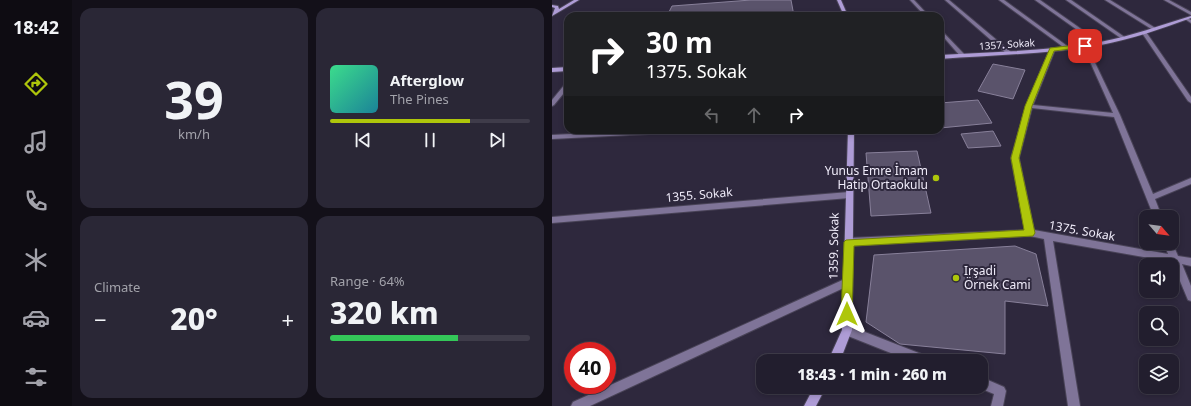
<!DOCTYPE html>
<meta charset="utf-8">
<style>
:root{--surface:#221e2e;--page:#2a2736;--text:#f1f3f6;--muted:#a2a2aa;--line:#3f3c4a;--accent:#aec60b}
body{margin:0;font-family:"Noto Sans",sans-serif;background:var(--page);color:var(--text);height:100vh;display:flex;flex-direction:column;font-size:15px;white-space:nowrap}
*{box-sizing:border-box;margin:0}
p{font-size:13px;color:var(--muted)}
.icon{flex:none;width:22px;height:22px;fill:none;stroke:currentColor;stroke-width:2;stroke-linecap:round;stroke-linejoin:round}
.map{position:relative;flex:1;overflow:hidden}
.details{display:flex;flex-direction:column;gap:8px;padding:8px;background:#131019;width:480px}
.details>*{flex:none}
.top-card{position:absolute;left:12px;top:12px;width:380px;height:122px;border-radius:12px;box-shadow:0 2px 6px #0003,0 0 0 1px var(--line);background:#202124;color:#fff;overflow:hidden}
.needle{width:26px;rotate:118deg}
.controls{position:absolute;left:587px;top:210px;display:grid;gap:8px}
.controls a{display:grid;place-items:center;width:40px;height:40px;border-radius:8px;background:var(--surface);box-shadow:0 2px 6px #0003,0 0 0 1px var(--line);font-size:20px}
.speed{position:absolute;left:12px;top:342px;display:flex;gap:8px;font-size:20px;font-weight:700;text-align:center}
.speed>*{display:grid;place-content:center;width:52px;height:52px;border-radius:50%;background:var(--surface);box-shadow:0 2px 6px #0003,0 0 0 1px var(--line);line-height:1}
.speed .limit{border:6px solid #d22;background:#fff;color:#111}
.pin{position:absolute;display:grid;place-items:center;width:34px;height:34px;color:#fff;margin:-17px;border-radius:8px;box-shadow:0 2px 6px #0006}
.me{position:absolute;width:44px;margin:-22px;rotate:0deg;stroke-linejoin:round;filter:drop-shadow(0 0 3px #0008)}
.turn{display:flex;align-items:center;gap:14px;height:84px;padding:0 16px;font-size:18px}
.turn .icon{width:52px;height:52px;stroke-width:2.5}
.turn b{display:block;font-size:28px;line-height:34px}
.lanes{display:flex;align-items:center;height:38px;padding:0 16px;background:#0003;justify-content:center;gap:20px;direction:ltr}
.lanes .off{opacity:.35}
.big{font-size:30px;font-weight:800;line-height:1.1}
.details .tile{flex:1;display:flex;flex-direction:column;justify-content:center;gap:6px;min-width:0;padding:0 14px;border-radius:12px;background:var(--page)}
.details .dial{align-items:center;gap:0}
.dial b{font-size:52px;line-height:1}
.song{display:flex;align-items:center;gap:12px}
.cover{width:48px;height:48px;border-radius:6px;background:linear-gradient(135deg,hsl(150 70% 55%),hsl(190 70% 35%))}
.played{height:4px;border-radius:2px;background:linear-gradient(90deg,var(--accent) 70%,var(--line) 70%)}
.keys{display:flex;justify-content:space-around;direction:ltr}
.heat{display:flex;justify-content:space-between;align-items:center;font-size:22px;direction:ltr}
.charge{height:6px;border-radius:3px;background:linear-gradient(90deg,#34c759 64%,var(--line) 0)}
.details .tiles{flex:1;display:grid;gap:8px;grid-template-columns:repeat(2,1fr)}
.trip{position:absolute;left:204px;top:354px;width:232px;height:40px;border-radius:12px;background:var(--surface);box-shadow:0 2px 6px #0003,0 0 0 1px var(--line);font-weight:800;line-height:40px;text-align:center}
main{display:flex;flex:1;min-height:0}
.tab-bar{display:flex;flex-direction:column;width:72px;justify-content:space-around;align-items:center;background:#0e0c12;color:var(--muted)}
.tab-bar .icon{width:28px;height:28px}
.tab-bar .current{color:var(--accent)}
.tab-bar b{font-size:18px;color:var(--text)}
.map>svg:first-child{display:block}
.building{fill:#5a536b;stroke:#88809a}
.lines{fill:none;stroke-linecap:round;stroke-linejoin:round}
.street-casing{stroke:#494357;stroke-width:2}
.secondary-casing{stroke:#494357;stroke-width:2}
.street{fill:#7f7498;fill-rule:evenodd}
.secondary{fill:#ae9cd6;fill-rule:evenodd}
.route{fill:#aec60b;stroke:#718107}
.poi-dot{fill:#aec60b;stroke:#2e283d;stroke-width:1.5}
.labels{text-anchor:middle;stroke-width:4;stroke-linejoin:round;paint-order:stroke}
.far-street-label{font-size:10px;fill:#f0ecfa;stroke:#2e283d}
.poi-label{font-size:12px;fill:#f0ecfa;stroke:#2e283d;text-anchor:end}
.street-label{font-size:12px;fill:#f0ecfa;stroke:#2e283d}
</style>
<main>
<nav class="tab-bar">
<b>18:42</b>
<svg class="icon current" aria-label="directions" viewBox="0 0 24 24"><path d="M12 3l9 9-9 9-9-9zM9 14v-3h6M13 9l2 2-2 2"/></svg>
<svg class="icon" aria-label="music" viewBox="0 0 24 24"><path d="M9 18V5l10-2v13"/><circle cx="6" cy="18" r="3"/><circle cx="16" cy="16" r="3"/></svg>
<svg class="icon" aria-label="phone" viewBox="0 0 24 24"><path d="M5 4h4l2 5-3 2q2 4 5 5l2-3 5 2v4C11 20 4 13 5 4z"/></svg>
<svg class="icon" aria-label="climate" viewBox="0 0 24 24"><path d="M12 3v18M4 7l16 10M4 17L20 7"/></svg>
<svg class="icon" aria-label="car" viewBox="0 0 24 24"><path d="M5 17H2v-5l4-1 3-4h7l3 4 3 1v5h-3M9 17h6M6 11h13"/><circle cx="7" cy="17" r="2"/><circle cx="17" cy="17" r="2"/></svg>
<svg class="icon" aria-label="filters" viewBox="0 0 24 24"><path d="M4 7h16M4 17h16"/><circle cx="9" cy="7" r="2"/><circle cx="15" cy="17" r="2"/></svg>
</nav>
<section class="details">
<div class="tiles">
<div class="tile dial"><b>39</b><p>km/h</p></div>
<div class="tile">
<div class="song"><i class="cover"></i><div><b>Afterglow</b><p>The Pines</p></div></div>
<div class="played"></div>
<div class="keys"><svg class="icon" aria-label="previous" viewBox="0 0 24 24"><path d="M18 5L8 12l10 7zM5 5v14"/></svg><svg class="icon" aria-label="pause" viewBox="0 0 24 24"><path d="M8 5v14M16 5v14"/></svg><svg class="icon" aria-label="next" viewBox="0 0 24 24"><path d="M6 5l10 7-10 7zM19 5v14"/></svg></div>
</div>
<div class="tile"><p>Climate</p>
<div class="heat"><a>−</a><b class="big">20°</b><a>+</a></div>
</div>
<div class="tile"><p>Range · 64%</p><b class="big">320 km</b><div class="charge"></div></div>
</div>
</section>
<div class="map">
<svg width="639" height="406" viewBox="0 0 639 406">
<rect width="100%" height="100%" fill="#2e283d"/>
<path class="building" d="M199 0H239L242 16H115L120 6Z
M441 64 473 70 461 99 426 91Z
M426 100 440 123 388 128V103Z
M441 131 449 146 416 148 409 134Z
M365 151 379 213 319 216 314 153Z
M463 246 484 254 496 306 453 301V354L348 344 314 322 322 255Z"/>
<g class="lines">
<defs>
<path id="street" d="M358 0H362L377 16H373Z
M393 0H397L459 52V54H455Z
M447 0H452L518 48 514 49Z
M483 0H488L549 43 545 44Z
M514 0H519L574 38 570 39Z
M553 0H558L605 29 601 30Z
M612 0H617L639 12V15Z
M635 18 639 20V23L633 19Z
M388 29 413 55V57H409L388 33Z
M590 32H594L639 97V103L636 101 590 33Z
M531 45 535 46 568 115 601 194 639 178V184L603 199 610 217H602L562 117 480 108 467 158 482 230 616 254 612 243 620 242 626 256 639 258V266L630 264 639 286V301L636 300 620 262 501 241 528 406H516L492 239 478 236 297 246 294 244 293 242 294 240 297 238 473 230 459 158 474 106 498 49 503 50 481 105 561 113 531 46Z
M16 82V88L2 105 0 106V100L14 83Z
M97 130H139L136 132 0 139V135Z
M297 192 301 195 297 198 0 223V217Z
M295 278 298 279 300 282 298 285 38 406H19L21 402Z
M295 325 377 357 379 361H359L291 334 290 330 291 326Z
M429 377 452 387 454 391 451 406H439L442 394 425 387H429Z"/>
<path id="secondary" d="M22 0H27L0 16 3 8 0 7V5L6 6 7 9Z
M285 0H289L296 16H292Z
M639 16V18C609 29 580 39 549 45 496 54 442 55 388 59V55C442 52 496 51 548 42 580 36 609 25 639 16Z
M16 67V71L0 72V68Z
M296 130H302L300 330 288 361H276L290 330Z
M262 387H274L264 406H252Z"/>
</defs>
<use href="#street" class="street-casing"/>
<use href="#secondary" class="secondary-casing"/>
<use href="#street" class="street"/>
<use href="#secondary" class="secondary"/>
</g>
<path class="route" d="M533 44 535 45V47L502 51 480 106 467 158 483 233 481 236 302 246 300 314 299 318 295 319 291 318 289 314 292 242 294 240 472 230 459 158 473 106 498 48Z"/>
<g class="poi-dot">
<circle cx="384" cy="178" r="4"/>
<circle cx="404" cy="278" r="4"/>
</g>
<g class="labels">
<g class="far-street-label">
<text transform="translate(455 44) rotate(-4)" y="4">1357. Sokak</text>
</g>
<g class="poi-label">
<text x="376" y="175">Yunus Emre İmam<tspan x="376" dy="14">Hatip Ortaokulu</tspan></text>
<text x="412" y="275" text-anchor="start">Irşadi<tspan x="412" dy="14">Örnek Cami</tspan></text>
</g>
<g class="street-label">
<text transform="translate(147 195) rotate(-5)" y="4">1355. Sokak</text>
<text transform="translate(530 231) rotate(10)" y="4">1375. Sokak</text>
<text transform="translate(282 246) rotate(-89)" y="4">1359. Sokak</text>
</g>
</g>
</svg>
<div class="controls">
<a><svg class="needle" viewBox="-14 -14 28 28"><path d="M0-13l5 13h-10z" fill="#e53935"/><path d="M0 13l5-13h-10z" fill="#a2a2aa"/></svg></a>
<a><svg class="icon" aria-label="sound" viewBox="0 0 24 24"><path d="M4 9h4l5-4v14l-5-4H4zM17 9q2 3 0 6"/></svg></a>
<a><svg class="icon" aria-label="search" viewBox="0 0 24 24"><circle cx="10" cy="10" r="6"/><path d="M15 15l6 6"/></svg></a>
<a><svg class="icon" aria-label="layers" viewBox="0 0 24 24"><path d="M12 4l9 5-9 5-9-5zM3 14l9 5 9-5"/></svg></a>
</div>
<div class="speed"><div class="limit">40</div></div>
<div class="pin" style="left:533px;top:46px;background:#d93025"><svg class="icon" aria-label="arrive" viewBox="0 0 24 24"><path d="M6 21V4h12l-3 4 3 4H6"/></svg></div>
<svg class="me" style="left:295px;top:314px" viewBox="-20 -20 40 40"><path d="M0-17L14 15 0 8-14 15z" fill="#aec60b" stroke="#fff" stroke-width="4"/></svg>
<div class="trip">18:43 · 1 min · 260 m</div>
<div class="top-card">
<div class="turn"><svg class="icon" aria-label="right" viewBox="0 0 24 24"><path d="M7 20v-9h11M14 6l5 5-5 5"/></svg><div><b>30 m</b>1375. Sokak</div></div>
<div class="lanes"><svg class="icon off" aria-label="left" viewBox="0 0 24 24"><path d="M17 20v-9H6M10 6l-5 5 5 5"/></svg><svg class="icon off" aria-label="ahead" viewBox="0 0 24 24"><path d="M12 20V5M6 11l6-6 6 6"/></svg><svg class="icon" aria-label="right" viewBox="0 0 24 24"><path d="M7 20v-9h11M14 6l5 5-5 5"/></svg></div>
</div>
</div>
</main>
